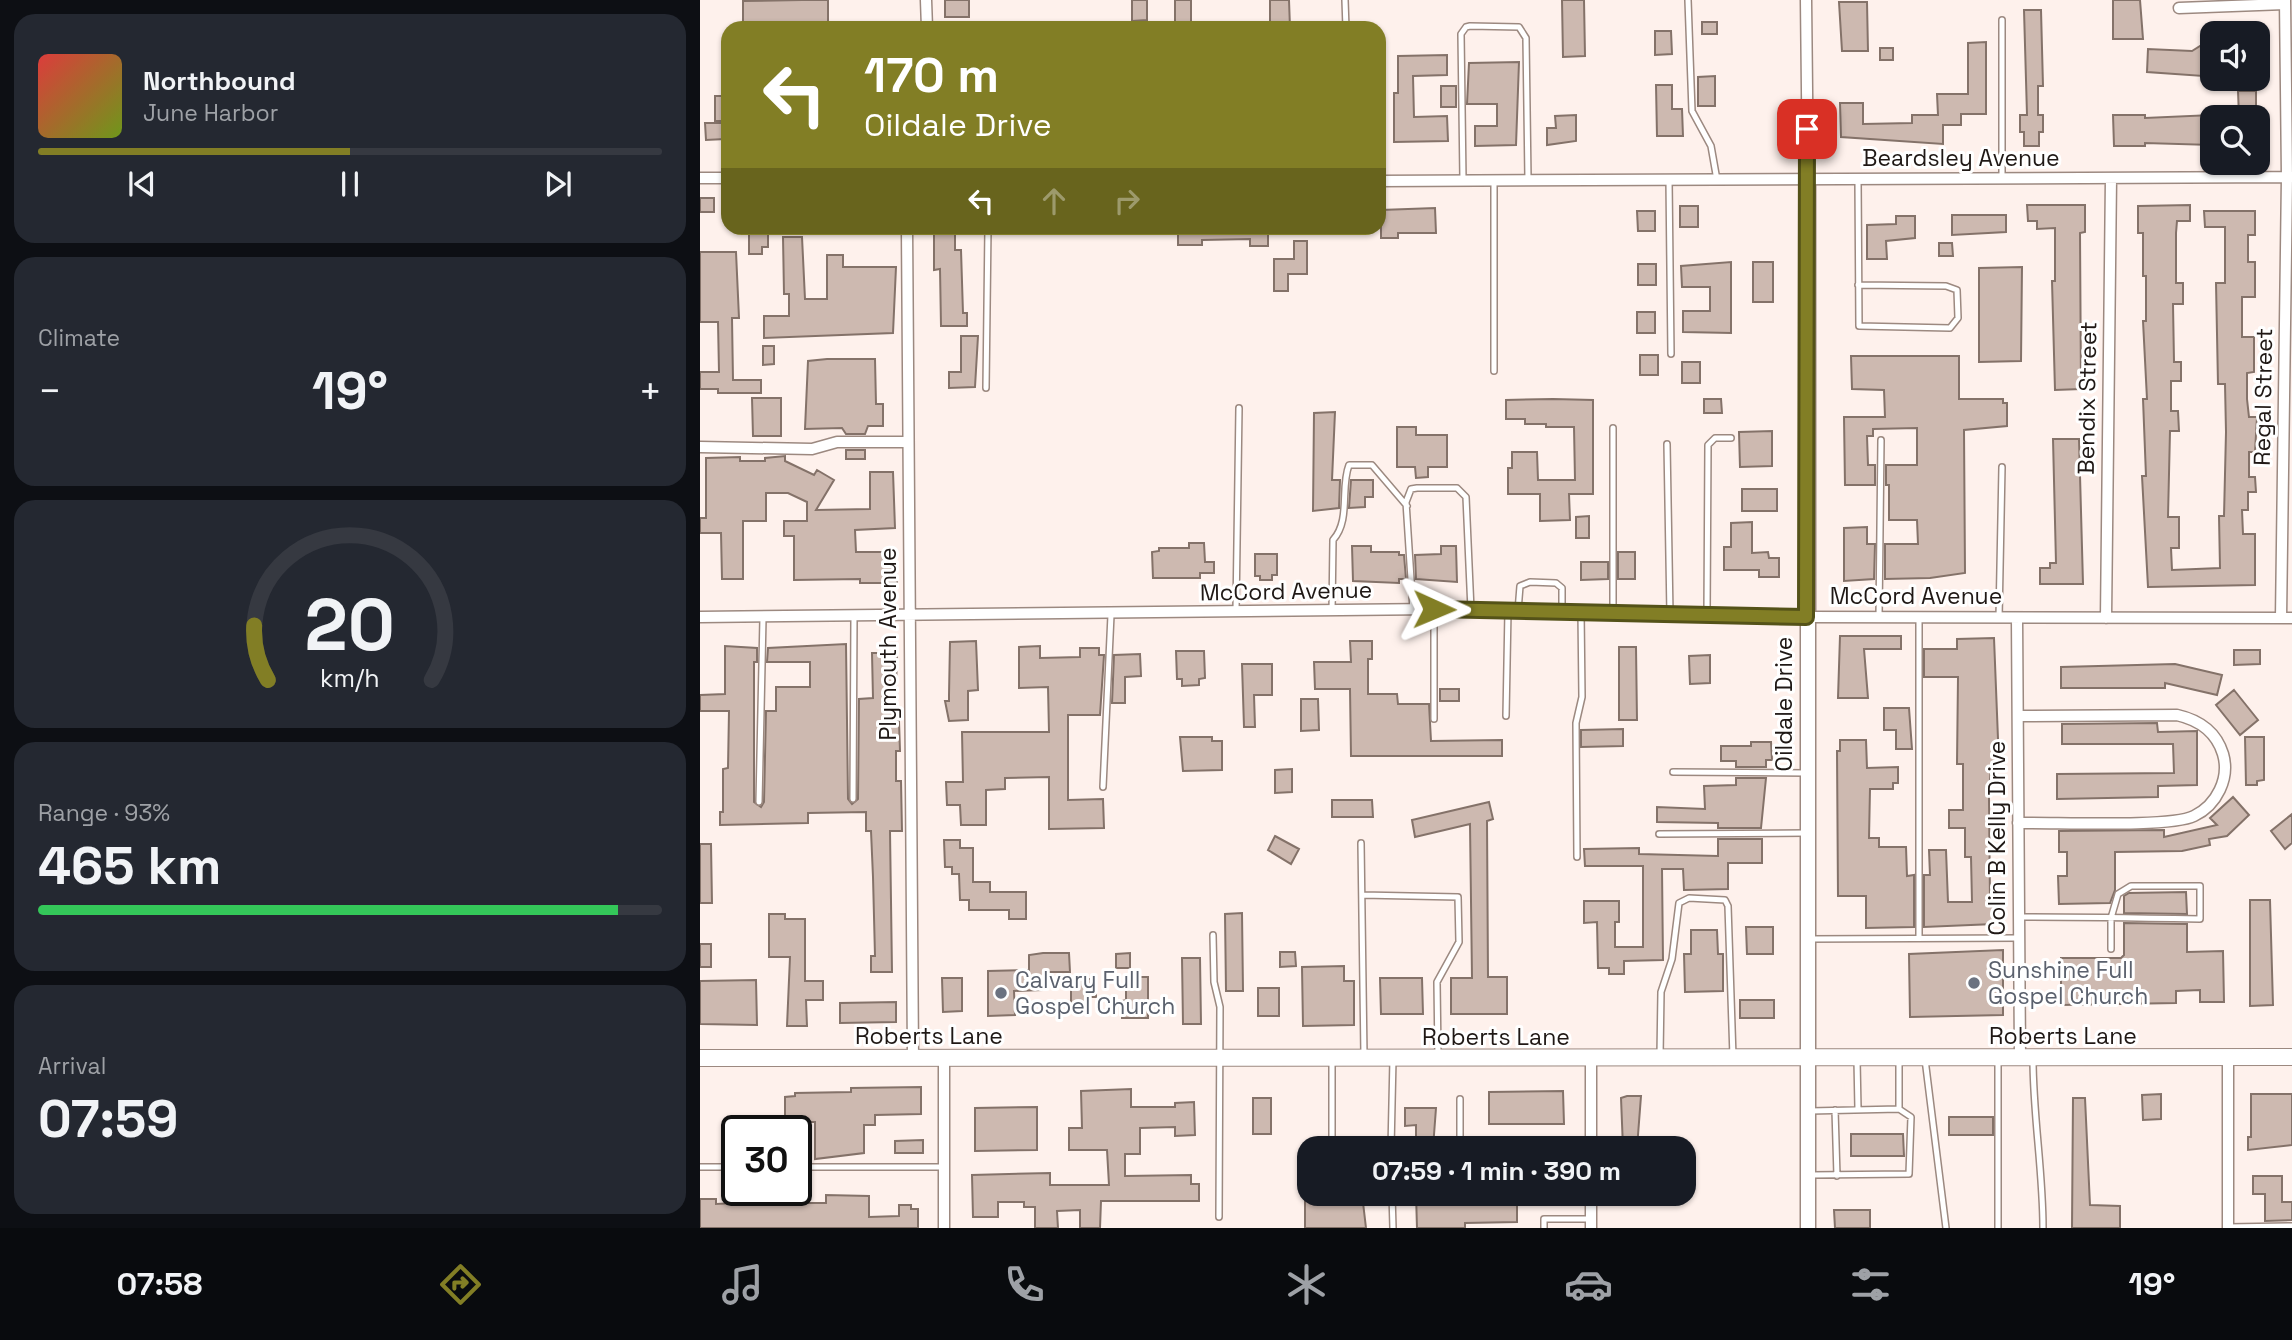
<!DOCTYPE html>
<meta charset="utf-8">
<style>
:root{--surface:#171b24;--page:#242831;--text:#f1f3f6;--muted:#9ea1a6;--line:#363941;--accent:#827e25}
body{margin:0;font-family:"Space Grotesk",sans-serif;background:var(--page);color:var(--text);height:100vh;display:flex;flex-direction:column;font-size:26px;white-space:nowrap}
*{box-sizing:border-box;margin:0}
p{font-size:23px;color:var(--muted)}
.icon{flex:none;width:38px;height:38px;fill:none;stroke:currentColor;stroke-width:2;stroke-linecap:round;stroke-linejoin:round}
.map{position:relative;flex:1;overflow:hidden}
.drawer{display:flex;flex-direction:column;gap:14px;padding:14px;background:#0d0f14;width:700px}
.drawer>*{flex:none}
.guide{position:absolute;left:21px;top:21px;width:665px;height:214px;border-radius:21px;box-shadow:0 2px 5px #0004;background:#827e25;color:#fff;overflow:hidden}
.controls{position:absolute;left:1500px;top:21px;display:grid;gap:14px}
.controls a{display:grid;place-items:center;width:70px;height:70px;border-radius:14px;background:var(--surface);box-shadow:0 2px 5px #0004;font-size:35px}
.speed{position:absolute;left:21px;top:1115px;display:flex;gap:14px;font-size:35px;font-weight:700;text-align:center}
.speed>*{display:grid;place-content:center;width:91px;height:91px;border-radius:50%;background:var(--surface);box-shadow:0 2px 5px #0004;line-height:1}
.speed .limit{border:4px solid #111;border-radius:10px;background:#fff;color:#111}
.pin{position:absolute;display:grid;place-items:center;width:60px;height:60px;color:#fff;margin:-30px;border-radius:14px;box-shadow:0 4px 10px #0006}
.me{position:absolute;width:77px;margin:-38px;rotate:91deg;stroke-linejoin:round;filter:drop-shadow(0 0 5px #0008)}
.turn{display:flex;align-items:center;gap:24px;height:147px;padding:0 28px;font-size:32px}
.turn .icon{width:91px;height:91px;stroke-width:2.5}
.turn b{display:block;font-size:49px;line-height:60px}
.lanes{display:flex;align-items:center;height:66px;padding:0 28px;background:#0003;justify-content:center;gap:35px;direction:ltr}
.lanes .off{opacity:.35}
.big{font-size:52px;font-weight:700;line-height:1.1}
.drawer .card{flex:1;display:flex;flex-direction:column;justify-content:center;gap:10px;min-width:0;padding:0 24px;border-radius:21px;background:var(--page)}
.drawer .dial{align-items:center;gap:0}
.dial svg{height:182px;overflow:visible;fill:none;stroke:var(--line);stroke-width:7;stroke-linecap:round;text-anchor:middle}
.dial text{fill:var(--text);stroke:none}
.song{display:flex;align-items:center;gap:21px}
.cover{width:84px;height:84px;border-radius:10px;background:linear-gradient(135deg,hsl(0 70% 55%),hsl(80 70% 35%))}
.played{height:7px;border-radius:4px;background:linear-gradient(90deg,var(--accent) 50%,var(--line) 50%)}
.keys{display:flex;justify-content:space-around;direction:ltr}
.heat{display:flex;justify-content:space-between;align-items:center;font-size:38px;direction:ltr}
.charge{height:10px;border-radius:5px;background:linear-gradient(90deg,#34c759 93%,var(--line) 0)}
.trip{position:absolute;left:597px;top:1136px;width:399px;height:70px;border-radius:21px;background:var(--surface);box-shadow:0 2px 5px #0004;font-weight:700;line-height:70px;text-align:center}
.dock{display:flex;height:112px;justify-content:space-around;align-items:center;background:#090b0e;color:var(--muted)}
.dock .icon{width:49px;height:49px}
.dock .on{color:var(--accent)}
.dock b{font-size:32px;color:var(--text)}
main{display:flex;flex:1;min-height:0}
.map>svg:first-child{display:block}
.building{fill:#cdb9b0;stroke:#847269;stroke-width:2}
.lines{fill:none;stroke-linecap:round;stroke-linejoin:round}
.service-casing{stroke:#9c8980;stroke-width:8}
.minor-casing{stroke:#9c8980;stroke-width:13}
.tertiary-casing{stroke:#9c8980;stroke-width:17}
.secondary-casing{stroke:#9c8980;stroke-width:18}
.service{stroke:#fff;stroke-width:5}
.minor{stroke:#fff;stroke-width:10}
.tertiary{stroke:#fff;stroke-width:14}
.secondary{stroke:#fff;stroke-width:16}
.route-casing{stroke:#545218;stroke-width:18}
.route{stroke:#827e25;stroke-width:12}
.worship-dot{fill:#6b7280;stroke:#fff;stroke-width:2.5}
.labels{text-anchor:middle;stroke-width:6;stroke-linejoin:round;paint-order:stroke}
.street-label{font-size:23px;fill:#1f1815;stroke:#fff}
.worship-label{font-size:23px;fill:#5b616d;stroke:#fff;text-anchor:start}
</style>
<main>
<section class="drawer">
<div class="card">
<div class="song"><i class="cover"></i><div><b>Northbound</b><p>June Harbor</p></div></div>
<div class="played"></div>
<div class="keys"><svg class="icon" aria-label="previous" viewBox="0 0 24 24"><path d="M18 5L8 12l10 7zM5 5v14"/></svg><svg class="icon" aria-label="pause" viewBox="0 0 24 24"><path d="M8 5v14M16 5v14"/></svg><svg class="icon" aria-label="next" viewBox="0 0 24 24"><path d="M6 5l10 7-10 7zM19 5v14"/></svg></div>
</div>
<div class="card"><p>Climate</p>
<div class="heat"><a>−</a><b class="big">19°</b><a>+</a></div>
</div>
<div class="card dial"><svg viewBox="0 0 100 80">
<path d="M14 69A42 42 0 1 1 86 69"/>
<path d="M14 69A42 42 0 0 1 8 45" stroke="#827e25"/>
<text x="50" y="56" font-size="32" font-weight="700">20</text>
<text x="50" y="72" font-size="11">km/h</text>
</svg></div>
<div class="card"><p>Range · 93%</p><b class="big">465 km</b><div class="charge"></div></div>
<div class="card"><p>Arrival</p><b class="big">07:59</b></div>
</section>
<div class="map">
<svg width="1592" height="1228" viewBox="0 0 1592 1228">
<rect width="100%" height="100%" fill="#fef1ec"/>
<path class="building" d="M102 0H128V23L43 24V1Z
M245 0H269V17H245Z
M432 0H447V20L432 21Z
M475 0H491V22H475Z
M570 0H589L590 28H570Z
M862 0H884L885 56 863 57Z
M1413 0H1440L1443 39H1413Z
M1139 2H1167L1168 51H1142Z
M1324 10H1341L1343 86H1338V115H1343V132H1339V146H1324V132H1320V115H1327Z
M1002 22H1017V34H1002Z
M955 31H971L972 54 955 55Z
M1286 42V114H1261V125H1243V144L1141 137 1140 103H1163V124L1212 123V115H1238L1237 94H1268V43Z
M1500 46H1512V70H1502L1503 76 1447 72 1448 49 1492 51Z
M1180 48H1193V60H1180Z
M747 55V75L713 76 714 117 747 116 748 141 694 142V93H698V56Z
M819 62 816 145 775 146V126H797V104H767L769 63Z
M1015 76V106H998V77Z
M956 85H972V109H982L983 136H957Z
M741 86H756V107H741Z
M1538 91H1556V117H1539Z
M15 96H28V121H15Z
M876 115V141L847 145V128H856L855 116Z
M1413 115H1445V118L1512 115V145L1445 143V146H1414Z
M5 123H25V139L6 140Z
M0 198H14V212H0Z
M1327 205H1385V232L1380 233 1381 389 1355 390 1352 281H1355V228L1337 229V221H1328Z
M1490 205V221H1477L1476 233V283H1483V304H1473L1474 362H1481V381H1471V411H1478L1479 431H1470L1468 517H1479V548H1471L1472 570 1520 568 1519 516H1524L1526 432 1525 384H1518L1516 283H1525V227H1505L1504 211H1555V235H1548V262H1555V297H1542V337H1554V372L1547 373V399L1549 417H1557L1555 452H1549V477H1555L1556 492H1548V510H1542L1543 534H1555V585L1448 587 1442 476H1446L1443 399H1447L1443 321H1446V276H1443V233H1438V206Z
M980 206H998V227H980Z
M735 208 736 233H698V238H681V210Z
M937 211H955V231H938Z
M1252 215H1306V232L1252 235Z
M1196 216H1215V238L1186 241 1187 259H1167V225L1196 224Z
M49 228H68V247H62V254H49Z
M234 228H255V250H261L263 313H267V326H241L240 269 234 270Z
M478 228H568V246H550V239L502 240V245H478Z
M83 237H102L105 299H127V255H143V267H196L193 333 64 338V316H89V294H84Z
M594 241H607V274H588V291H574V259H594Z
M1239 243H1252L1253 256H1239Z
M0 252H36L39 318H32L33 380H61V393H18V389H0V372H19L18 322H0Z
M1031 262V333L983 332V311H1010V287H982L981 266Z
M1053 262H1073V302H1053Z
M938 264H956V285H938Z
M1322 267 1321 361 1279 362V268Z
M937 312H955V333H937Z
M261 336H278L275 387 249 388V372H261Z
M63 346H74V364L63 365Z
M940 355H958V375H940Z
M1151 356H1259V399H1303V403H1307V426L1264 430 1265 573 1230 578 1185 579V544H1218L1217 520H1189V485H1186V465H1217V428L1173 429V436H1167L1168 465H1175V485H1145L1144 417H1185L1184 390 1152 389Z
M127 359H175L176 404H183V426H168L165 434H146L142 428 105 429 108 361Z
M982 362H1000V383H982Z
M52 398H81V436H53Z
M853 399 893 400V494H869L870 520 840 521V494H808V468H812V452H837L838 480H875L874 427H846V424H825V419H806V400Z
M1004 399H1021L1022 413H1004Z
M635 412 632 480H640L639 508 613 511 614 413Z
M697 427H716V435H747V467H728V477L716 478 715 467H697Z
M1072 431V466L1040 467 1039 432Z
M1353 439H1379L1383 584H1340V568H1350V563H1356Z
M146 450H165V459H146Z
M85 456V461L114 475 117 470 134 480 116 510 170 509V472H193L195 528 155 530 156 552H194L197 583H160V579L94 580V536H84V521H107V502L88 493H66V521H43V579H22L21 533H0V518H6V458L40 457V461H65V458Z
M651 480H673V497H665V507L649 508Z
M1042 489H1077V511H1042Z
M889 516V538H876V517Z
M1052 522V553L1068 552 1069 558H1079V577H1059V570H1024V547H1031V523Z
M1167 527V544H1175L1174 579 1144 581V528Z
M489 543H504L505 562H514V573H500V578H453L452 552 459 551V548H489Z
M652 546H671V552H699V555H704L706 579H699V583L653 581Z
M741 546H756L757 582 716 579 715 555 741 554Z
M918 552H935V579H918Z
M555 554H577V575H572V580H560V576H555Z
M881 562H908V579L881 580Z
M1140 636H1201V649H1164L1168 698H1138Z
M1294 638 1299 764H1291L1289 798 1290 901H1294V924L1224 927V875H1230L1229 850H1246L1248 902H1272L1271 857H1265V828H1249V810H1263V764H1257L1258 677H1224V649H1257V639Z
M276 641 278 690 268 691V720L249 721 245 701H249V695L250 642Z
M650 641H672V659H668V694H697L698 704H729L731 741 802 740V756H651L650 689H615L614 662H651Z
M146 644 148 799 152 804 158 799 159 699 173 698 172 653H197L195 721H199L200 751H196V781H201L202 831H190L192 972H171V956H175L173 877 171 831H166V812L108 813V823L20 825V812H23V769L28 768 29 711H0V695L25 694V646L57 648V662H54V802L61 807 64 802 66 711H76V687H110V662H67L68 648Z
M340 646V658L380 657V648H399V655H404L400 715H368V800L403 799 404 828 349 829V777L305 778V789L286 790V825H261L260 805H247L246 782H263L262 732H349L348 687 319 688V647Z
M919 647H936L937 720H919Z
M1534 650H1560V664L1534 665Z
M476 651H504L505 678 499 679V685L482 686V679H477Z
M440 654 441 676 425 677V703H412L414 655Z
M1010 655V683L990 684 989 656Z
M542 664H572V695H554L555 727H544Z
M1475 664 1522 675 1517 695 1465 683V688H1361V667Z
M740 689H759V701H740Z
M1534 690 1558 720 1540 735 1516 705Z
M601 699H618L619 730 601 731Z
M1184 708H1209L1212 749H1196V730H1184Z
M1457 723 1458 732 1497 731V785L1458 786V797L1357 799V774L1474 773 1473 744H1362V724Z
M923 729V746L881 747V730Z
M480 737H512V741H522V770L483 771Z
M1545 737H1564V780L1557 781V785H1546Z
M1140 740H1166L1167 768 1198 767V783H1193V789H1170L1169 838H1179V847H1206L1207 876 1214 875V927L1166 928V896H1138L1137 751H1140Z
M1051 742H1071L1072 760H1066V767H1036V761H1021V746H1051Z
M592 769V792L575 793V770Z
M1036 778H1066L1061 828H1018V823L957 822V807L1005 809 1004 786 1036 785Z
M1533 797 1549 815 1527 836 1509 839 1510 845 1482 851 1415 852V890L1410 903 1359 904 1358 876H1367V852H1359V831L1464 830V837L1517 825 1510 818Z
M632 800H672L673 817H632Z
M789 802 793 819 787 821 788 977H807V1014H751V978H772L770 824 715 837 712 820Z
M1592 814V843L1585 849 1571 831Z
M575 836 599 849 591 864 568 850Z
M1018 839H1062V863H1028V889L984 890 983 869H962L963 960 924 961V974H909V968H898L897 922 884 923V901H919V922H915V947H943V866H885L884 849 939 848V854L1018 856Z
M244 840H260V848H273V882H290V892H326V919H309V910H269V900H260L259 874H252V867H245Z
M0 844H11L12 903H0Z
M1486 892 1487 914 1424 913V896L1429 893Z
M1550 900H1570L1573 1005 1550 1006Z
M542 913 543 991H526L525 914Z
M69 914H85V919H105V981H123V1000H106L107 1026H87L90 957H69Z
M1424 923 1487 924V952L1523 951 1524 1002H1500V990L1476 991V1003L1361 1005V958H1421L1424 955Z
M1046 927H1073V954H1047Z
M991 930H1017L1018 954H1023V991L985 992 984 954H991Z
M0 944H11V967H0Z
M1303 950V1015L1210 1017 1209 954Z
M580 952H595L596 966 580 967Z
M343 953H369L370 972H348V987H342V990L314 991 315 1015 288 1016V971L329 970V955Z
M430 953V968H416V954Z
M482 958H500L501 1024H483Z
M644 966V981H654V1025L603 1026 602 967Z
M426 977H448V1018H422V1001L426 1000Z
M242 978H262V1011L243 1012Z
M680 978H722L723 1014H681Z
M371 979H396V997H387L388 1009H371Z
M56 980 57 1025 0 1024V981Z
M558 988H579V1016H558Z
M1040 1000H1074V1018H1040Z
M196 1002V1022L140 1023V1003Z
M221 1087V1114L175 1115V1125H164V1153L115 1159V1122H85V1097L95 1096V1093L151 1092V1088Z
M431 1089V1107H475V1103L494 1102 495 1135 475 1136V1127L440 1128V1154H425V1176L491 1175V1184H499V1201H401L400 1228H380V1210L357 1211 358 1228H335V1207H324V1202H298V1217H273L272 1175 350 1173V1185H409L407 1150H369V1128H382L381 1091Z
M863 1091 864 1124H789V1092Z
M1461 1094V1119L1443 1120 1442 1095Z
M1551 1094H1592V1145L1548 1150V1137H1551Z
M927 1096H941L937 1148H923L921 1098Z
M553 1098H571V1134H553Z
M1373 1098H1385L1390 1205 1420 1206V1228H1372Z
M337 1107V1150L275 1151V1108Z
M705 1108H736L733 1148H716V1125L705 1126Z
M1249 1117H1293V1135H1249Z
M1151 1134H1203L1204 1156H1151Z
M223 1140V1153H195V1141Z
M1553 1176H1582V1202H1592V1220L1565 1221V1194H1553Z
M72 1190H99V1203H126V1195L169 1196V1217L199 1216V1205H211V1209H218V1228H0V1199H16V1204L72 1201Z
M605 1194H662L666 1228H605Z
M716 1194H813V1201H817V1222L765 1223V1228H717Z
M921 1194H942V1204H921Z
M1134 1210H1170V1228H1135Z"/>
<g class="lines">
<defs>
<path id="service" d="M645 0 646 28
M988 0 992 111 1011 146 1017 180
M1302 20V180
M763 180 761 34 766 27 770 26 819 27 826 38 828 179
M969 180 971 354
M1158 180 1159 326 1250 328 1258 318 1257 290 1246 286 1158 285
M794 371V179
M286 388 288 228
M967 444 970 614
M734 609V719
M536 610 539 408
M713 610 706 502 711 489 717 488H757L766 497 771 610
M632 611 633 540C651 520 640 488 649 465H672L707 506
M818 611 820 586 830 582 856 583 862 588V612
M913 613V428
M1007 614 1008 445 1015 438H1031
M1179 617 1181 440
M1219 617V938
M1299 618 1302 467
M806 716 808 611
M973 772 1107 773
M403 787 411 615
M153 799 154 617
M59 802 63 618
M959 834 1107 833
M661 843 664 1056
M877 857 876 723 882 697 881 612
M662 895 758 897 759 942 737 982 738 1056
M1319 917C1379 917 1440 918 1500 919V886H1431L1418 894 1411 918V949
M513 935 514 982 520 1007 519 1217
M1109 939 1319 938
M960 1056 961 992 972 959 979 903 989 898 1025 900 1028 906 1033 1057
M632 1059V1141
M1199 1059V1109
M1225 1059 1246 1228
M1333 1059C1333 1115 1343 1171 1343 1228
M1157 1060 1158 1109
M1298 1060V1228
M760 1099V1148H891
M1135 1110 1137 1176
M1110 1111 1199 1109 1211 1117 1209 1174 1111 1175
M691 1148 693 1059
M0 1167H37
M96 1167H244
M692 1194 693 1228
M1528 1227 1592 1226
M844 1228V1219H891"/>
<path id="minor" d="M226 0 227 28
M1106 0 1108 180
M1479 8 1585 4
M0 178H28
M679 181 1592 177
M207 228 213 1059
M0 447 112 449 137 442H208
M0 617 734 609 1106 617 1592 618
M1317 618 1320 1059
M1406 618 1411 178
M1581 618 1587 177 1585 0
M1318 716 1477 715C1499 720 1516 731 1523 754 1530 778 1517 805 1494 816 1470 828 1352 822 1318 823
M1528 1058V1228
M891 1148V1059
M244 1228V1059
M891 1228V1194"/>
<path id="tertiary" d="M1108 1228V180"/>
<path id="secondary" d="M0 1058 1592 1057"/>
</defs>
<use href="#service" class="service-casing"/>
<use href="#minor" class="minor-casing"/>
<use href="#tertiary" class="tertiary-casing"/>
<use href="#secondary" class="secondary-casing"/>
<use href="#service" class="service"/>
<use href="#minor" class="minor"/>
<use href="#tertiary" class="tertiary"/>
<use href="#secondary" class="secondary"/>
</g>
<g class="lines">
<defs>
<path id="route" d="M734 609 1106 617 1107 129"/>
</defs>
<use href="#route" class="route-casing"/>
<use href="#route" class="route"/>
</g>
<g class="worship-dot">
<circle cx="1274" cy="983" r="7"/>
<circle cx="301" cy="993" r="7"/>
</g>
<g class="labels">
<g class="street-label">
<text x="1261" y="166">Beardsley Avenue</text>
<text transform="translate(1563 397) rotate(-89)" y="8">Regal Street</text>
<text transform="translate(1387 398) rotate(-89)" y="8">Bendix Street</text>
<text transform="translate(586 591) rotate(-1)" y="8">McCord Avenue</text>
<text x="1216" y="604">McCord Avenue</text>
<text transform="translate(188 644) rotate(-90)" y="8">Plymouth Avenue</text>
<text transform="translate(1084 704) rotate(-90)" y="8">Oildale Drive</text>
<text transform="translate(1297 838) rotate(-90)" y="8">Colin B Kelly Drive</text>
<text x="229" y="1044">Roberts Lane</text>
<text x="1363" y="1044">Roberts Lane</text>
<text x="796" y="1045">Roberts Lane</text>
</g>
<g class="worship-label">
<text x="1288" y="978">Sunshine Full<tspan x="1288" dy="26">Gospel Church</tspan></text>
<text x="315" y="988">Calvary Full<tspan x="315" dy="26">Gospel Church</tspan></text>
</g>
</g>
</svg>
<div class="controls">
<a><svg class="icon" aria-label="sound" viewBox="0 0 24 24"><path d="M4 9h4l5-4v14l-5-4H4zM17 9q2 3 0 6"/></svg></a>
<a><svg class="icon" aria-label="search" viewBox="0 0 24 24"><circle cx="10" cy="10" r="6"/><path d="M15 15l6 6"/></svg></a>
</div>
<div class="speed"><div class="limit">30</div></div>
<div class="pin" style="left:1107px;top:129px;background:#d93025"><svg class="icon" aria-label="arrive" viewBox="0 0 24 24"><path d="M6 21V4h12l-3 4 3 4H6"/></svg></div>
<svg class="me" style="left:734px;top:609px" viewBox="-20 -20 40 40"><path d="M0-17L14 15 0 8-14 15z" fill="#827e25" stroke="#fff" stroke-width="4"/></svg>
<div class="trip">07:59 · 1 min · 390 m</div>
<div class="guide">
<div class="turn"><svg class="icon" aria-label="left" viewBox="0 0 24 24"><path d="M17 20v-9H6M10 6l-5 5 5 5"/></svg><div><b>170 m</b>Oildale Drive</div></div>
<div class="lanes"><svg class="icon" aria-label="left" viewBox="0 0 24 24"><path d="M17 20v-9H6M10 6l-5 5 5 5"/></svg><svg class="icon off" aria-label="ahead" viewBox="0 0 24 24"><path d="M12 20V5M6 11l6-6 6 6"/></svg><svg class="icon off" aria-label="right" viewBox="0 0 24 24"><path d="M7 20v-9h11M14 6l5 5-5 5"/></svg></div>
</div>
</div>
</main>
<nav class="dock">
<b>07:58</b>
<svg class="icon on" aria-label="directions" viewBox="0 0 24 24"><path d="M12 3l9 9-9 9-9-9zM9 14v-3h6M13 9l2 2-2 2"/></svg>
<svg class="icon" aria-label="music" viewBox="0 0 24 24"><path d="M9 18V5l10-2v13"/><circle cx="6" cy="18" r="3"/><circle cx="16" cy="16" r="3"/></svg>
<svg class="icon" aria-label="phone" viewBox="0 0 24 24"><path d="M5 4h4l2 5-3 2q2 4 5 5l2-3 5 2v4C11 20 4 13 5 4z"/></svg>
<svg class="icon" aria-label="climate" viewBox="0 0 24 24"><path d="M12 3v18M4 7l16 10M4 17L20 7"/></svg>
<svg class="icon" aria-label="car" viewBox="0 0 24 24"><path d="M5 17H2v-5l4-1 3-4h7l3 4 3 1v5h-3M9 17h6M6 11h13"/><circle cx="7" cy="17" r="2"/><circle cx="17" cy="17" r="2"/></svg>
<svg class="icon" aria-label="filters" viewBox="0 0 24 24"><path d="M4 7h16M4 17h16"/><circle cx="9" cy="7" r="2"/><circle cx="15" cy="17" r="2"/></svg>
<b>19°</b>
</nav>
